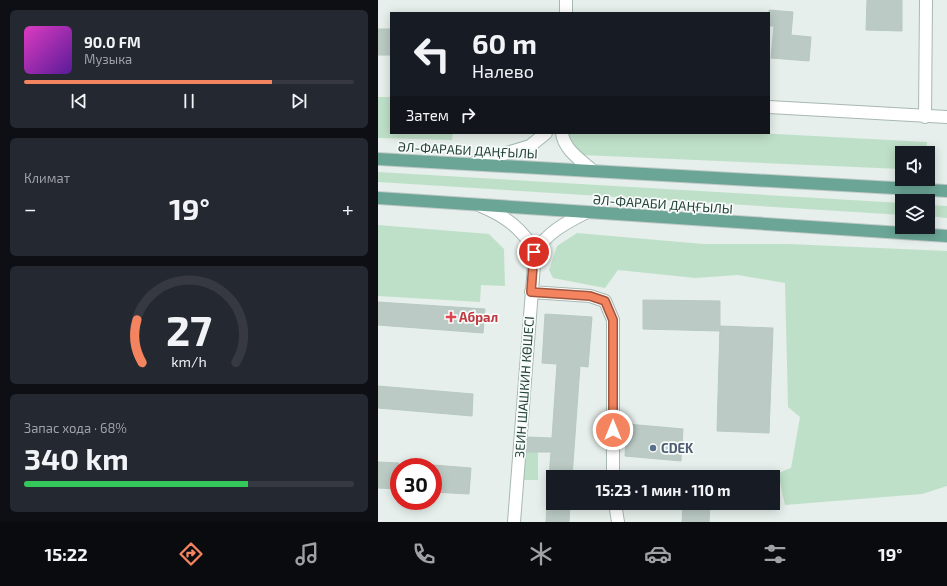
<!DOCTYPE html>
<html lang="ru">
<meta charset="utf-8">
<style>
:root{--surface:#171b24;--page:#242831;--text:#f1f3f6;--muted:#9ea1a6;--line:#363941;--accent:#f4845f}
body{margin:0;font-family:"Exo 2",sans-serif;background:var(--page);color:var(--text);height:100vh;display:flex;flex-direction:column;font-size:15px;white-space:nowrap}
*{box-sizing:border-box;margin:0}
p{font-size:13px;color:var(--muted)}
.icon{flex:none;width:22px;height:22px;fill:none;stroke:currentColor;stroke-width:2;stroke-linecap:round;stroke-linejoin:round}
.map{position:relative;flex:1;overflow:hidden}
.drawer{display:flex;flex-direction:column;gap:10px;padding:10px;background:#0d0f14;width:378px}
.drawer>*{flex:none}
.top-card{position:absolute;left:12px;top:12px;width:380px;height:122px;border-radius:0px;box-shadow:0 2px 10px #0003;background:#171b24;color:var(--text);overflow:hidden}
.controls{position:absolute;left:517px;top:146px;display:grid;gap:8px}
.controls a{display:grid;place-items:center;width:40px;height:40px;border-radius:0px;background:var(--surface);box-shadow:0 2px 10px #0003;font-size:20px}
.speed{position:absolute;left:12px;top:458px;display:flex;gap:8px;font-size:20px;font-weight:700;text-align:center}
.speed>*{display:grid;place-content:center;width:52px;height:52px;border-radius:50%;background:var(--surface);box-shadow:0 2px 10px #0003;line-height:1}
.speed .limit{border:6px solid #d22;background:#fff;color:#111}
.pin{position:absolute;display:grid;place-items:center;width:34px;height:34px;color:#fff;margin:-17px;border:2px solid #fff;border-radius:50%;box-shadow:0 1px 4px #0007}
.me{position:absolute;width:44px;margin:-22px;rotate:0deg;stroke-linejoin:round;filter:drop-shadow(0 0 3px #0008)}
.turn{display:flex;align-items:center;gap:14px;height:84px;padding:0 16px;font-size:18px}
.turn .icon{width:52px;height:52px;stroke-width:2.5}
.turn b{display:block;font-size:28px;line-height:34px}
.then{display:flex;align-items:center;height:38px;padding:0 16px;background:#0003;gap:8px;font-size:15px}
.big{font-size:30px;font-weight:700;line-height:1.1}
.drawer .card{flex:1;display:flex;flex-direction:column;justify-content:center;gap:6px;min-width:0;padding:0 14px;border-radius:6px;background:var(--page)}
.drawer .dial{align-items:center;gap:0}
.dial svg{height:104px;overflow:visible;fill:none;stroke:var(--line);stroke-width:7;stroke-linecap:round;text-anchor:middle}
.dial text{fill:var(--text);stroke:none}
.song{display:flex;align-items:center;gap:12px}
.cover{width:48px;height:48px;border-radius:6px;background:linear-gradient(135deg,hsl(310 70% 55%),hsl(270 70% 35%))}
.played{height:4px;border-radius:2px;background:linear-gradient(90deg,var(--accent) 75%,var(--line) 75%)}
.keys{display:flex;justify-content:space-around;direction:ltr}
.heat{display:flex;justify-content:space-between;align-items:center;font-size:22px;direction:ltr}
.charge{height:6px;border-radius:3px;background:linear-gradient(90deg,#34c759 68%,var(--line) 0)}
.trip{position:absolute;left:168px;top:470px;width:234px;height:40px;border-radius:0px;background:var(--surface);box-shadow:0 2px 10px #0003;font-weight:700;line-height:40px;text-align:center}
.tabs{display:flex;height:64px;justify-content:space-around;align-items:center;background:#090b0e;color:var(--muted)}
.tabs .icon{width:28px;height:28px}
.tabs .current{color:var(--accent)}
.tabs b{font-size:18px;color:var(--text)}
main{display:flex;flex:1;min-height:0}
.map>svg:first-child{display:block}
.green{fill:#bfe0c8}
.building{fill:#bbcac4;stroke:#b8c9c2}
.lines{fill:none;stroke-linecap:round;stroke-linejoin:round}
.street-casing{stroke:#a8b8b2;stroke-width:14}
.secondary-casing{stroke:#a4bbb3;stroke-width:14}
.primary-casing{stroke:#c2cac8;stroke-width:14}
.street{stroke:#fff;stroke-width:12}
.secondary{stroke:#fff;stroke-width:12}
.primary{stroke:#6aa596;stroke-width:12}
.route-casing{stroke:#9f563e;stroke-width:10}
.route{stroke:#f4845f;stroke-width:7}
.health-dot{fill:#e0444e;stroke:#f7fbf9;stroke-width:1.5}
.service-dot{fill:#5c6f8a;stroke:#f7fbf9;stroke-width:1.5}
.labels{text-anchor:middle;stroke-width:3.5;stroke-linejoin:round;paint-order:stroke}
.street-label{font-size:13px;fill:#24423a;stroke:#f7fbf9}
.health-label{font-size:13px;font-weight:bold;fill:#be3a42;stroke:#f7fbf9;text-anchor:start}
.service-label{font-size:13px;font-weight:bold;fill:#4e5e75;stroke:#f7fbf9;text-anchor:start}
</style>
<main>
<section class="drawer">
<div class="card">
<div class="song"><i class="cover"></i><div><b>90.0 FM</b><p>Музыка</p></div></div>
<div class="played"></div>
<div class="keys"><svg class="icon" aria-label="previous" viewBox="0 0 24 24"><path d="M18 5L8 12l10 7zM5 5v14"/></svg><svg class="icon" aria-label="pause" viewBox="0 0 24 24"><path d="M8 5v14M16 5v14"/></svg><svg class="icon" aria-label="next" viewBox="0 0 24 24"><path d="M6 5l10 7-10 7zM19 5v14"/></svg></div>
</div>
<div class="card"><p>Климат</p>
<div class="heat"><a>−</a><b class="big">19°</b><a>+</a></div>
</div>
<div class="card dial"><svg viewBox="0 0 100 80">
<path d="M14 69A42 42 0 1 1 86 69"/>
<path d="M14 69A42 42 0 0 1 10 36" stroke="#f4845f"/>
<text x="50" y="56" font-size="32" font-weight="700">27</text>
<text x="50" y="72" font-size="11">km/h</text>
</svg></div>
<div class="card"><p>Запас хода · 68%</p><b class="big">340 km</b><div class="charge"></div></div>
</section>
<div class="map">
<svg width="569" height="522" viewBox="0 0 569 522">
<rect width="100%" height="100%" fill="#e6efeb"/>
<path class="green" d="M0 97H13V133H75L74 140 0 138Z
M190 133H377L549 142 548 153H524V168L523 169 204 155 191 139Z
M0 172 524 203V215L0 182Z
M550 205 569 206V218L550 216Z
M0 225 111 234 126 249 127 286 103 285 102 302 0 296Z
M199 233 325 244H411L569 251V486L544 494 407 505 400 473 413 468 422 417 410 407 407 283 360 275 317 278 240 270 227 288 175 278 171 270 179 246Z
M146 452H160V480H144Z"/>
<path class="building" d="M489 0H524V31L488 30Z
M391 10 415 12 413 35 433 37 431 61 393 58 396 26H391Z
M0 29H13V55H0Z
M265 300 342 301V331L265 329Z
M0 302 107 309 105 333 0 325Z
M167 314 214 317 210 367 202 366 194 477H171L173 452H149L150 437 174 438 179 364 164 363Z
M342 326 395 328 391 433 339 431Z
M0 386 95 394 94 416 0 408Z
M249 424 305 429 303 461 247 456Z
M0 462 21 463V489L0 488Z
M55 465 93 468 91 494 55 492Z
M169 503H192L191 522H168Z
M305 503H332L331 522H304Z"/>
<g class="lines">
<defs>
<path id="street" d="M391 107 569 117
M547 117 548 0
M103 206C127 216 145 229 157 252
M153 292 212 296 227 301 235 320V477
M237 503 240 522
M136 522 157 252C170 232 186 224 207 213"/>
<path id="secondary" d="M188 13V0
M184 133C186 150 203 160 215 171
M96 163 152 146 168 133"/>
<path id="primary" d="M0 159 569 191
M0 198 569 236"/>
</defs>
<use href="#street" class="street-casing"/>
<use href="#secondary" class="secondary-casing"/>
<use href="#primary" class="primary-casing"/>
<use href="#street" class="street"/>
<use href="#secondary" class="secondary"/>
<use href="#primary" class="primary"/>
</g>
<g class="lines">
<defs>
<path id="route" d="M156 252 153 292 212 296 227 301 235 320V430"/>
</defs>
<use href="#route" class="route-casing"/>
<use href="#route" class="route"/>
</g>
<path class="health-dot" d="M71 311h4v4h4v4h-4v4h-4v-4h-4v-4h4z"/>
<circle class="service-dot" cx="275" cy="448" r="4"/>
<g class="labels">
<g class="street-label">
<text transform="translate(90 150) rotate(3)" y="5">ӘЛ-ФАРАБИ ДАҢҒЫЛЫ</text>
<text transform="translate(285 204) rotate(4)" y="5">ӘЛ-ФАРАБИ ДАҢҒЫЛЫ</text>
<text transform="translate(146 387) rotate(-86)" y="5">ЗЕИН ШАШКИН КӨШЕСІ</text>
</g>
<g class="health-label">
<text x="81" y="322">Абрал</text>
</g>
<g class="service-label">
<text x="283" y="453">CDEK</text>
</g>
</g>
</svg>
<div class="controls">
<a><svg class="icon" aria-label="sound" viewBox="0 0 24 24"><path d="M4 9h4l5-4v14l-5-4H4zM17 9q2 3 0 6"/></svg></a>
<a><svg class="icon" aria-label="layers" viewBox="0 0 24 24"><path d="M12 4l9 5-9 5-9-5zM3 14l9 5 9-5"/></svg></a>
</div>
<div class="speed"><div class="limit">30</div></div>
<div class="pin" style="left:156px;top:252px;background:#d93025"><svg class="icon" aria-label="arrive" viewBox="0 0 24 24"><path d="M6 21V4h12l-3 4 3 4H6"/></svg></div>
<svg class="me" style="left:235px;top:430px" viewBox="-20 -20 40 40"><circle r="17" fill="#f4845f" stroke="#fff" stroke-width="3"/><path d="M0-11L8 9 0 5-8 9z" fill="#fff"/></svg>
<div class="trip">15:23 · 1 мин · 110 m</div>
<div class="top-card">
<div class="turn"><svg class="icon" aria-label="left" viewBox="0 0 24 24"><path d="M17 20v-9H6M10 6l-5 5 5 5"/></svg><div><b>60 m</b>Налево</div></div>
<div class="then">Затем<svg class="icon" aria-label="right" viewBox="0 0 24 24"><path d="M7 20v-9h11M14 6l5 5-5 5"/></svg></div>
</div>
</div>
</main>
<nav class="tabs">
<b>15:22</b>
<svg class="icon current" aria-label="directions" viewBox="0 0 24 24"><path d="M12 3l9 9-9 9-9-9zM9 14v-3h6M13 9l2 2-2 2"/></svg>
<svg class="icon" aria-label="music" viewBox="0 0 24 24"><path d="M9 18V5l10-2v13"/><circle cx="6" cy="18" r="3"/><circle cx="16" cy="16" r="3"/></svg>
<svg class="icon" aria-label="phone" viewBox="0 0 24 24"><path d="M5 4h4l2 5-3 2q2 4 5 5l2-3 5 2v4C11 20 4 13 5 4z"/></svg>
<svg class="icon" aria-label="climate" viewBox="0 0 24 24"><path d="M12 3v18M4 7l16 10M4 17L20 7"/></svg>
<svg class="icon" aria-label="car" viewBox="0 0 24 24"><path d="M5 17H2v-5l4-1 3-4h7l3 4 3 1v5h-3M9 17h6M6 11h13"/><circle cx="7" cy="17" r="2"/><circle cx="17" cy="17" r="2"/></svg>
<svg class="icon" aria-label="filters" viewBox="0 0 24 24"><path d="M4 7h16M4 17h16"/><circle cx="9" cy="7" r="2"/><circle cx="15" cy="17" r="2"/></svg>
<b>19°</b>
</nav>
